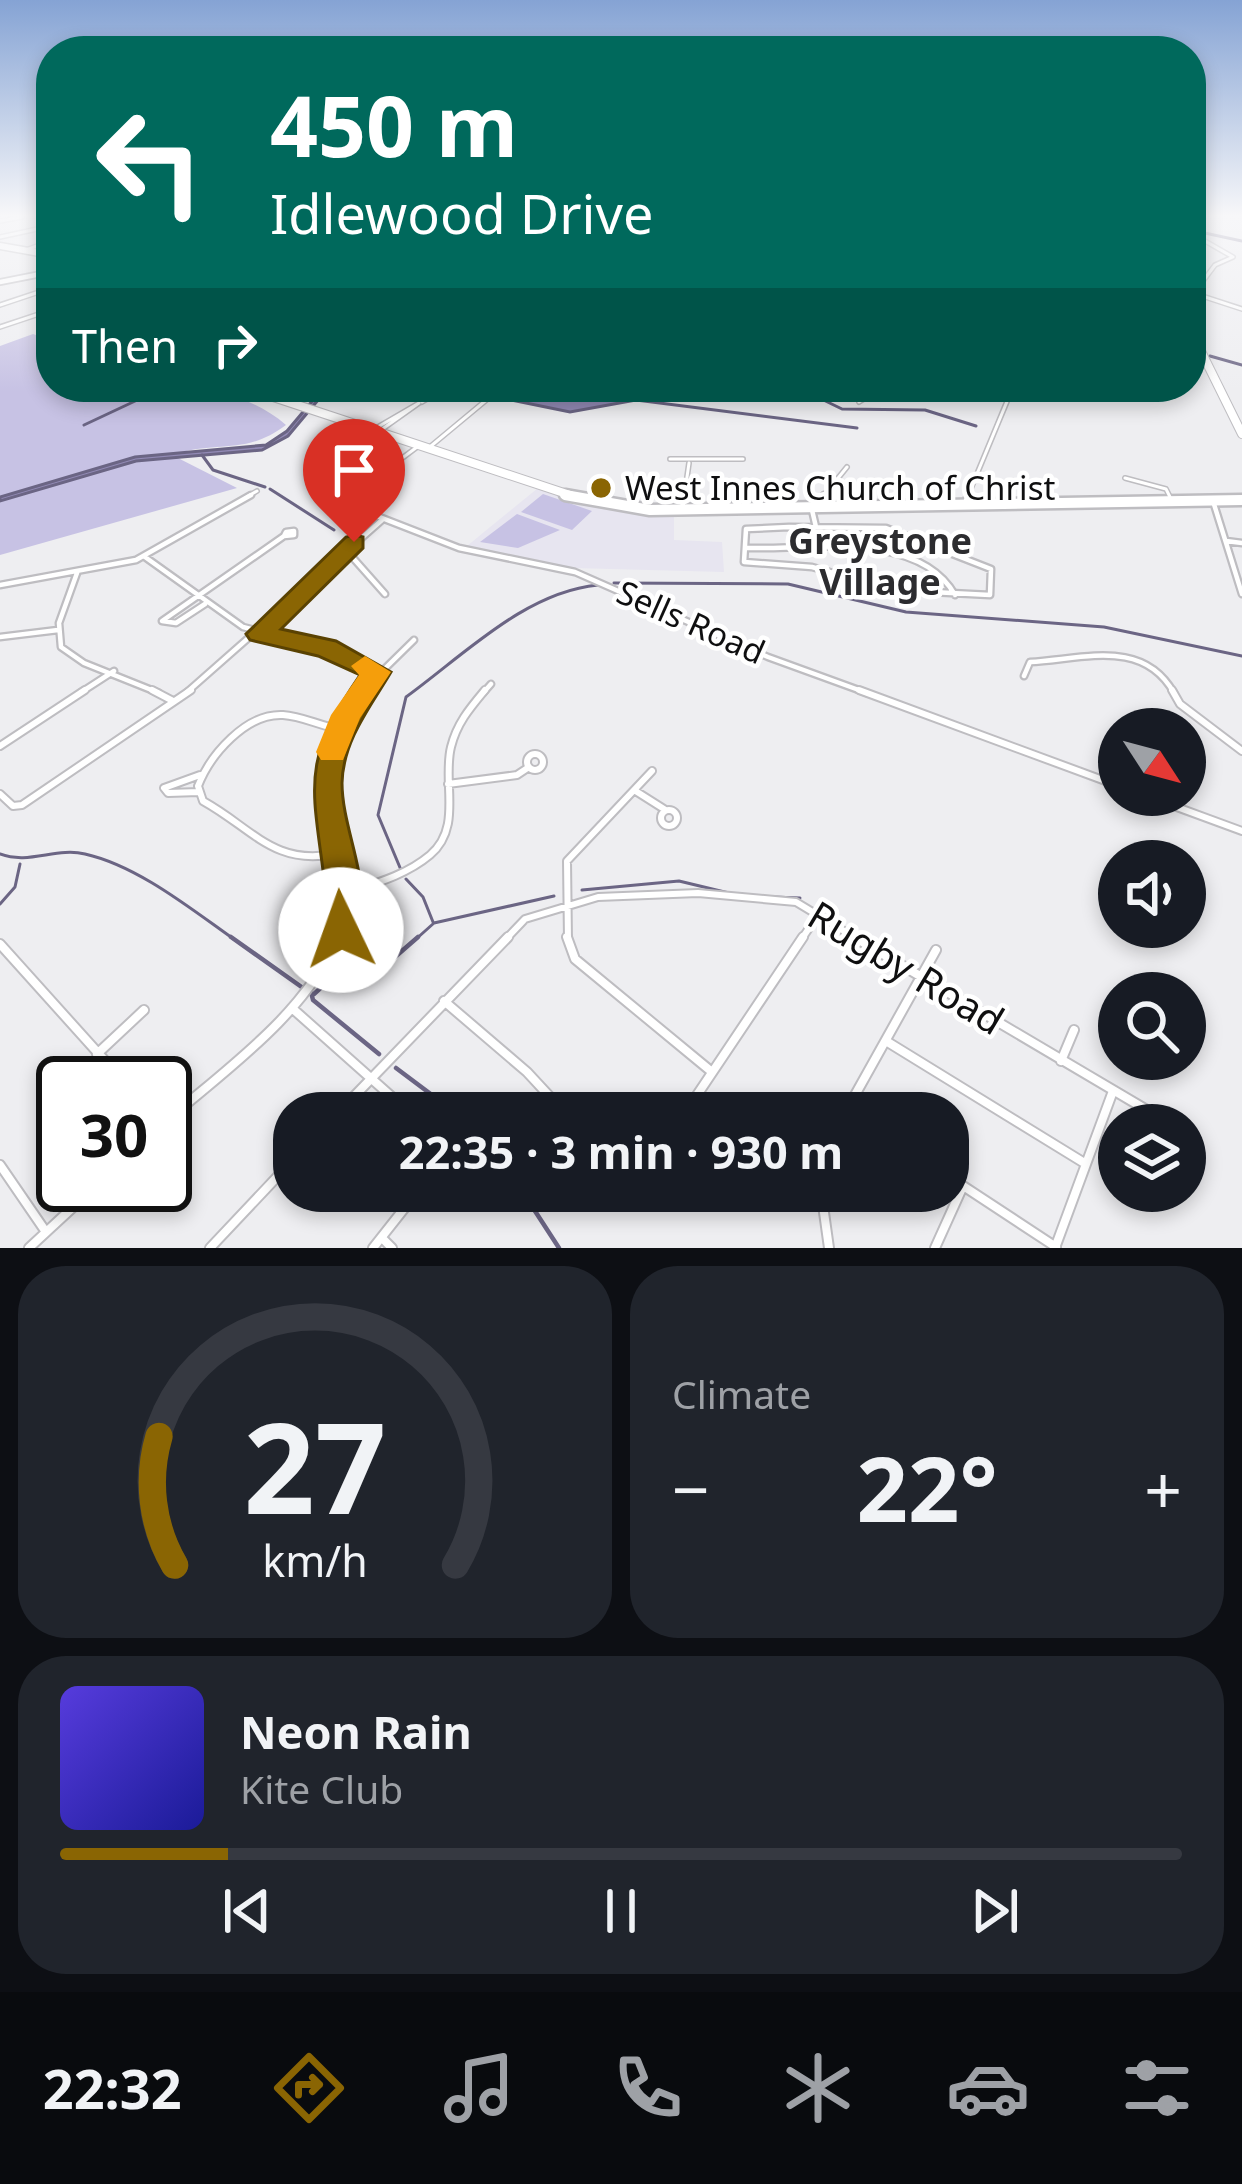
<!DOCTYPE html>
<meta charset="utf-8">
<style>
:root{--surface:#171b24;--page:#20242c;--text:#f1f3f6;--muted:#9ea1a6;--line:#363941;--accent:#8a6503}
body{margin:0;font-family:"Noto Sans",sans-serif;background:var(--page);color:var(--text);height:100vh;display:flex;flex-direction:column;font-size:45px;white-space:nowrap}
*{box-sizing:border-box;margin:0}
p{font-size:39px;color:var(--muted)}
.icon{flex:none;width:66px;height:66px;fill:none;stroke:currentColor;stroke-width:2;stroke-linecap:round;stroke-linejoin:round}
.map{position:relative;height:1248px;overflow:hidden}
.side{display:flex;flex-direction:column;gap:18px;padding:18px;background:#0d0f14;flex:1}
.side>*{flex:none}
.hud{position:absolute;left:36px;top:36px;width:1170px;height:366px;border-radius:48px;box-shadow:0 6px 18px #0003;background:#00695c;color:#fff;overflow:hidden}
.needle{width:78px;rotate:126deg}
.tools{position:absolute;left:1098px;top:708px;display:grid;gap:24px}
.tools a{display:grid;place-items:center;width:108px;height:108px;border-radius:50%;background:var(--surface);box-shadow:0 6px 18px #0003;font-size:60px}
.speed{position:absolute;left:36px;top:1056px;display:flex;gap:24px;font-size:60px;font-weight:700;text-align:center}
.speed>*{display:grid;place-content:center;width:156px;height:156px;border-radius:50%;background:var(--surface);box-shadow:0 6px 18px #0003;line-height:1}
.speed .limit{border:6px solid #111;border-radius:18px;background:#fff;color:#111}
.pin{position:absolute;display:grid;place-items:center;width:102px;height:102px;color:#fff;margin:-123px -51px;border-radius:50% 50% 50% 0;rotate:-45deg;box-shadow:0 0 12px #0007}
.pin .icon{rotate:45deg}
.me{position:absolute;width:132px;margin:-66px;rotate:357deg;stroke-linejoin:round;filter:drop-shadow(0 0 9px #0008)}
.turn{display:flex;align-items:center;gap:42px;height:252px;padding:0 36px;font-size:54px}
.turn .icon{width:156px;height:156px;stroke-width:2.5}
.turn b{display:block;font-size:84px;line-height:102px}
.then{display:flex;align-items:center;height:114px;padding:0 36px;background:#0003;gap:24px;font-size:45px}
.big{font-size:90px;font-weight:700;line-height:1.1}
.side .tile{flex:1;display:flex;flex-direction:column;justify-content:center;gap:18px;min-width:0;padding:0 42px;border-radius:48px;background:var(--page)}
.side .dial{align-items:center;gap:0}
.dial svg{height:312px;overflow:visible;fill:none;stroke:var(--line);stroke-width:7;stroke-linecap:round;text-anchor:middle}
.dial text{fill:var(--text);stroke:none}
.song{display:flex;align-items:center;gap:36px}
.cover{width:144px;height:144px;border-radius:18px;background:linear-gradient(135deg,hsl(250 70% 55%),hsl(240 70% 35%))}
.played{height:12px;border-radius:6px;background:linear-gradient(90deg,var(--accent) 15%,var(--line) 15%)}
.keys{display:flex;justify-content:space-around;direction:ltr}
.heat{display:flex;justify-content:space-between;align-items:center;font-size:66px;direction:ltr}
.side .tiles{flex:1;display:grid;gap:18px;grid-template-columns:1fr 1fr}
.tile:last-child{grid-column:span 2}
.trip{position:absolute;left:273px;top:1092px;width:696px;height:120px;border-radius:48px;background:var(--surface);box-shadow:0 6px 18px #0003;font-weight:700;line-height:120px;text-align:center}
.tabs{display:flex;height:192px;justify-content:space-around;align-items:center;background:#090b0e;color:var(--muted)}
.tabs .icon{width:84px;height:84px}
.tabs .on{color:var(--accent)}
.tabs b{font-size:54px;color:var(--text)}
.map>svg:first-child{display:block}
.built{fill:#e7e5f0}
.green{fill:#c7c2e4}
.water{fill:#928ab5;stroke:#6b6584;stroke-width:3}
.lines{fill:none;stroke-linecap:round;stroke-linejoin:round}
.stream-far1{stroke:#6b6584;stroke-width:3}
.stream{stroke:#6b6584;stroke-width:4.5}
.minor-far3-casing{stroke:#bebdc1;stroke-width:6}
.minor-far2-casing{stroke:#bebdc1;stroke-width:9}
.minor-far1-casing{stroke:#bebdc1;stroke-width:10}
.minor-casing{stroke:#bebdc1;stroke-width:12}
.tertiary-casing{stroke:#bebdc1;stroke-width:8}
.primary-far2-casing{stroke:#bebdc1;stroke-width:9}
.primary-far1-casing{stroke:#bebdc1;stroke-width:10}
.primary-casing{stroke:#bebdc1;stroke-width:15}
.minor-far3{stroke:#fff;stroke-width:3}
.minor-far2{stroke:#fff;stroke-width:4.5}
.minor-far1{stroke:#fff;stroke-width:6}
.minor{stroke:#fff;stroke-width:8}
.tertiary{stroke:#fff;stroke-width:4.5}
.primary-far2{stroke:#fff;stroke-width:6}
.primary-far1{stroke:#fff;stroke-width:8}
.primary{stroke:#fff;stroke-width:10}
.route{fill:#8a6503;stroke:#5a4202;stroke-width:3}
.slow{fill:#f59e0b}
.poi-dot{fill:#8a6503;stroke:#fff;stroke-width:4.5}
.labels{text-anchor:middle;stroke-width:9;stroke-linejoin:round;paint-order:stroke}
.poi-label{font-size:33px;fill:#0f0f10;stroke:#fff;text-anchor:start}
.street-label{font-size:33px;fill:#0f0f10;stroke:#fff}
.neighbourhood-label{font-size:36px;font-weight:bold;fill:#2c2c2f;stroke:#fff}
.near-street-label{font-size:39px;fill:#0f0f10;stroke:#fff}
</style>
<div class="map">
<svg width="1242" height="1248" viewBox="0 0 1242 1248">
<rect width="100%" height="100%" fill="#eeeef1"/>
<path class="built" d="M538 488 590 506 674 514V540L722 542 724 572 573 568 467 546Z"/>
<path class="green" d="M33 334 51 340V387C128 387 225 372 286 425 245 456 217 440 172 455L237 488 0 555V346Z
M543 494 592 511 572 530 521 512Z
M517 514 560 530 518 548 480 542Z"/>
<path class="water" d="M324 387H329L288 436 262 450 136 461 0 501V497L135 457 266 445 287 431Z
M520 387 636 400 570 412 511 400Z"/>
<g class="lines">
<path class="stream-far1" d="M1191 230 1242 241
M1210 356 1242 365
M774 387 809 393 842 409 925 410 976 426
M636 400 857 428
M84 425 165 387
M202 455 213 470 265 487
M270 489 334 530
M614 583 788 584 906 612 1104 627 1242 656
M0 854C29 865 56 847 85 854 138 866 191 909 235 940
M401 870 378 815 406 697C464 655 525 592 598 585
M406 879 423 897 433 922
M582 890 679 881 733 894
M772 897 800 898
M0 904 15 887 20 864
M415 940 434 923 554 896"/>
<path class="stream" d="M231 937 303 988
M311 992 313 1000 379 1054
M314 994 327 982 380 970 418 937
M396 1068 456 1113
M522 1191 559 1248"/>
<defs>
<path id="minor-far3" d="M0 221 22 217
M1191 233 1233 257 1215 265 1194 293
M0 237 51 226
M1191 247 1198 253 1191 258
M26 250 51 241
M1196 294 1242 309
M0 305 51 288
M0 327 51 310
M863 387 896 396 917 387
M422 402 448 387
M859 402 874 393
M376 428 419 403 381 430
M431 446 502 387
M670 459H743
M1125 478 1166 489 1170 497
M245 498 257 491
M349 498 417 447
M684 498 689 463
M822 498 847 467
M967 498 1013 387"/>
<path id="minor-far2" d="M350 495 346 504 459 548 575 572 768 657 867 693
M1213 501 1242 594
M965 503 968 495
M682 510 684 495
M789 527 886 528 991 569 990 595 893 590 812 567 744 562 746 529Z
M816 527 812 510 824 495
M294 531V535L284 536 286 532Z
M1226 541 1242 543
M745 548C808 550 919 530 955 595
M346 550 385 594
M145 557 243 627 326 648 377 672
M77 573 59 623 61 647 84 663 159 693
M0 585 136 560 251 495
M205 604 176 623 162 621 284 536
M0 637 58 630
M1024 676 1030 662C1084 659 1143 638 1174 693
M80 693 114 671
M186 693 382 520
M360 693 414 640
M483 693 491 684"/>
<path id="minor-far1" d="M152 690 173 701
M859 690 1119 786
M1172 690 1180 704 1242 751
M0 746 85 690
M527 762a8 8 0 1 1 16 0a8 8 0 1 1-16 0Z
M448 784 517 775 529 767
M634 790 664 809
M199 792 168 793 164 788 200 775
M0 794 13 806 22 805 191 690
M1144 795 1242 831
M661 818a8 8 0 1 1 16 0a8 8 0 1 1-16 0Z
M334 854C274 866 252 828 203 801L198 786C210 755 246 713 283 715 302 716 320 726 339 729
M343 894C373 884 405 876 430 855 463 827 442 783 451 747 457 723 470 708 485 690
M338 940C349 907 338 879 333 846 324 792 331 737 362 690
M505 940 525 919 598 897 698 893 796 902 859 940
M568 940 567 861 652 771
M801 940 818 915"/>
<path id="minor" d="M567 937 575 959 712 1072
M854 937 1157 1116
M0 944 125 1083
M444 1001 527 1072 565 1113
M293 1009 410 1113
M886 1041 1086 1164
M97 1054 144 1010
M1061 1061 1074 1030
M338 1113 508 937
M685 1113 803 937
M845 1113 936 950
M165 1122C230 1066 302 1017 339 937
M0 1165 46 1232
M948 1176 1056 1247
M821 1191 829 1248
M382 1238 392 1248
M29 1248 97 1185
M210 1248 294 1159
M373 1248 418 1191
M935 1248 963 1186
M1055 1248 1113 1091"/>
<path id="tertiary" d="M0 282 51 272"/>
<path id="primary-far2" d="M0 246 51 255
M1191 332 1196 342"/>
<path id="primary-far1" d="M1195 339 1242 434
M243 387 579 498"/>
<path id="primary" d="M565 495 650 510 1242 500"/>
</defs>
<use href="#minor-far3" class="minor-far3-casing"/>
<use href="#minor-far2" class="minor-far2-casing"/>
<use href="#minor-far1" class="minor-far1-casing"/>
<use href="#minor" class="minor-casing"/>
<use href="#tertiary" class="tertiary-casing"/>
<use href="#primary-far2" class="primary-far2-casing"/>
<use href="#primary-far1" class="primary-far1-casing"/>
<use href="#primary" class="primary-casing"/>
<use href="#minor-far3" class="minor-far3"/>
<use href="#minor-far2" class="minor-far2"/>
<use href="#minor-far1" class="minor-far1"/>
<use href="#minor" class="minor"/>
<use href="#tertiary" class="tertiary"/>
<use href="#primary-far2" class="primary-far2"/>
<use href="#primary-far1" class="primary-far1"/>
<use href="#primary" class="primary"/>
</g>
<linearGradient id="sky" x2="0" y2="1"><stop stop-color="#85a3d4"/><stop offset="0.55" stop-color="#f7f7f9"/><stop offset="1" stop-color="#f7f7f9" stop-opacity="0"/></linearGradient>
<rect width="1242" height="392" fill="url(#sky)"/>
<path class="route" d="M354 535 363 537V548L281 629 336 641 391 672C371 706 343 740 342 783 342 834 378 892 354 941L341 946 328 941C320 923 327 906 325 886 313 786 299 764 360 675L318 656 250 640 246 634 346 537Z"/>
<path class="slow" d="M365 656 391 672 360 718 343 760H321L316 752 331 715 359 675 351 666Z"/>
<circle class="poi-dot" cx="601" cy="488" r="12"/>
<g class="labels">
<g class="poi-label">
<text x="625" y="500">West Innes Church of Christ</text>
</g>
<g class="street-label">
<text transform="translate(691 622) rotate(24)" y="12">Sells Road</text>
</g>
<g class="neighbourhood-label">
<text x="880" y="554">Greystone<tspan x="880" dy="41">Village</tspan></text>
</g>
<g class="near-street-label">
<text transform="translate(906 968) rotate(31)" y="14">Rugby Road</text>
</g>
</g>
</svg>
<div class="tools">
<a><svg class="needle" viewBox="-14 -14 28 28"><path d="M0-13l5 13h-10z" fill="#e53935"/><path d="M0 13l5-13h-10z" fill="#9ea1a6"/></svg></a>
<a><svg class="icon" aria-label="sound" viewBox="0 0 24 24"><path d="M4 9h4l5-4v14l-5-4H4zM17 9q2 3 0 6"/></svg></a>
<a><svg class="icon" aria-label="search" viewBox="0 0 24 24"><circle cx="10" cy="10" r="6"/><path d="M15 15l6 6"/></svg></a>
<a><svg class="icon" aria-label="layers" viewBox="0 0 24 24"><path d="M12 4l9 5-9 5-9-5zM3 14l9 5 9-5"/></svg></a>
</div>
<div class="speed"><div class="limit">30</div></div>
<div class="pin" style="left:354px;top:542px;background:#d93025"><svg class="icon" aria-label="arrive" viewBox="0 0 24 24"><path d="M6 21V4h12l-3 4 3 4H6"/></svg></div>
<svg class="me" style="left:341px;top:930px" viewBox="-20 -20 40 40"><circle r="19" fill="#fff"/><path d="M0-13L10 11 0 6-10 11z" fill="#8a6503"/></svg>
<div class="trip">22:35 · 3 min · 930 m</div>
<div class="hud">
<div class="turn"><svg class="icon" aria-label="left" viewBox="0 0 24 24"><path d="M17 20v-9H6M10 6l-5 5 5 5"/></svg><div><b>450 m</b>Idlewood Drive</div></div>
<div class="then">Then<svg class="icon" aria-label="right" viewBox="0 0 24 24"><path d="M7 20v-9h11M14 6l5 5-5 5"/></svg></div>
</div>
</div>
<section class="side">
<div class="tiles">
<div class="tile dial"><svg viewBox="0 0 100 80">
<path d="M14 69A42 42 0 1 1 86 69"/>
<path d="M14 69A42 42 0 0 1 10 36" stroke="#8a6503"/>
<text x="50" y="56" font-size="32" font-weight="700">27</text>
<text x="50" y="72" font-size="11">km/h</text>
</svg></div>
<div class="tile"><p>Climate</p>
<div class="heat"><a>−</a><b class="big">22°</b><a>+</a></div>
</div>
<div class="tile">
<div class="song"><i class="cover"></i><div><b>Neon Rain</b><p>Kite Club</p></div></div>
<div class="played"></div>
<div class="keys"><svg class="icon" aria-label="previous" viewBox="0 0 24 24"><path d="M18 5L8 12l10 7zM5 5v14"/></svg><svg class="icon" aria-label="pause" viewBox="0 0 24 24"><path d="M8 5v14M16 5v14"/></svg><svg class="icon" aria-label="next" viewBox="0 0 24 24"><path d="M6 5l10 7-10 7zM19 5v14"/></svg></div>
</div>
</div>
</section>
<nav class="tabs">
<b>22:32</b>
<svg class="icon on" aria-label="directions" viewBox="0 0 24 24"><path d="M12 3l9 9-9 9-9-9zM9 14v-3h6M13 9l2 2-2 2"/></svg>
<svg class="icon" aria-label="music" viewBox="0 0 24 24"><path d="M9 18V5l10-2v13"/><circle cx="6" cy="18" r="3"/><circle cx="16" cy="16" r="3"/></svg>
<svg class="icon" aria-label="phone" viewBox="0 0 24 24"><path d="M5 4h4l2 5-3 2q2 4 5 5l2-3 5 2v4C11 20 4 13 5 4z"/></svg>
<svg class="icon" aria-label="climate" viewBox="0 0 24 24"><path d="M12 3v18M4 7l16 10M4 17L20 7"/></svg>
<svg class="icon" aria-label="car" viewBox="0 0 24 24"><path d="M5 17H2v-5l4-1 3-4h7l3 4 3 1v5h-3M9 17h6M6 11h13"/><circle cx="7" cy="17" r="2"/><circle cx="17" cy="17" r="2"/></svg>
<svg class="icon" aria-label="filters" viewBox="0 0 24 24"><path d="M4 7h16M4 17h16"/><circle cx="9" cy="7" r="2"/><circle cx="15" cy="17" r="2"/></svg>
</nav>
